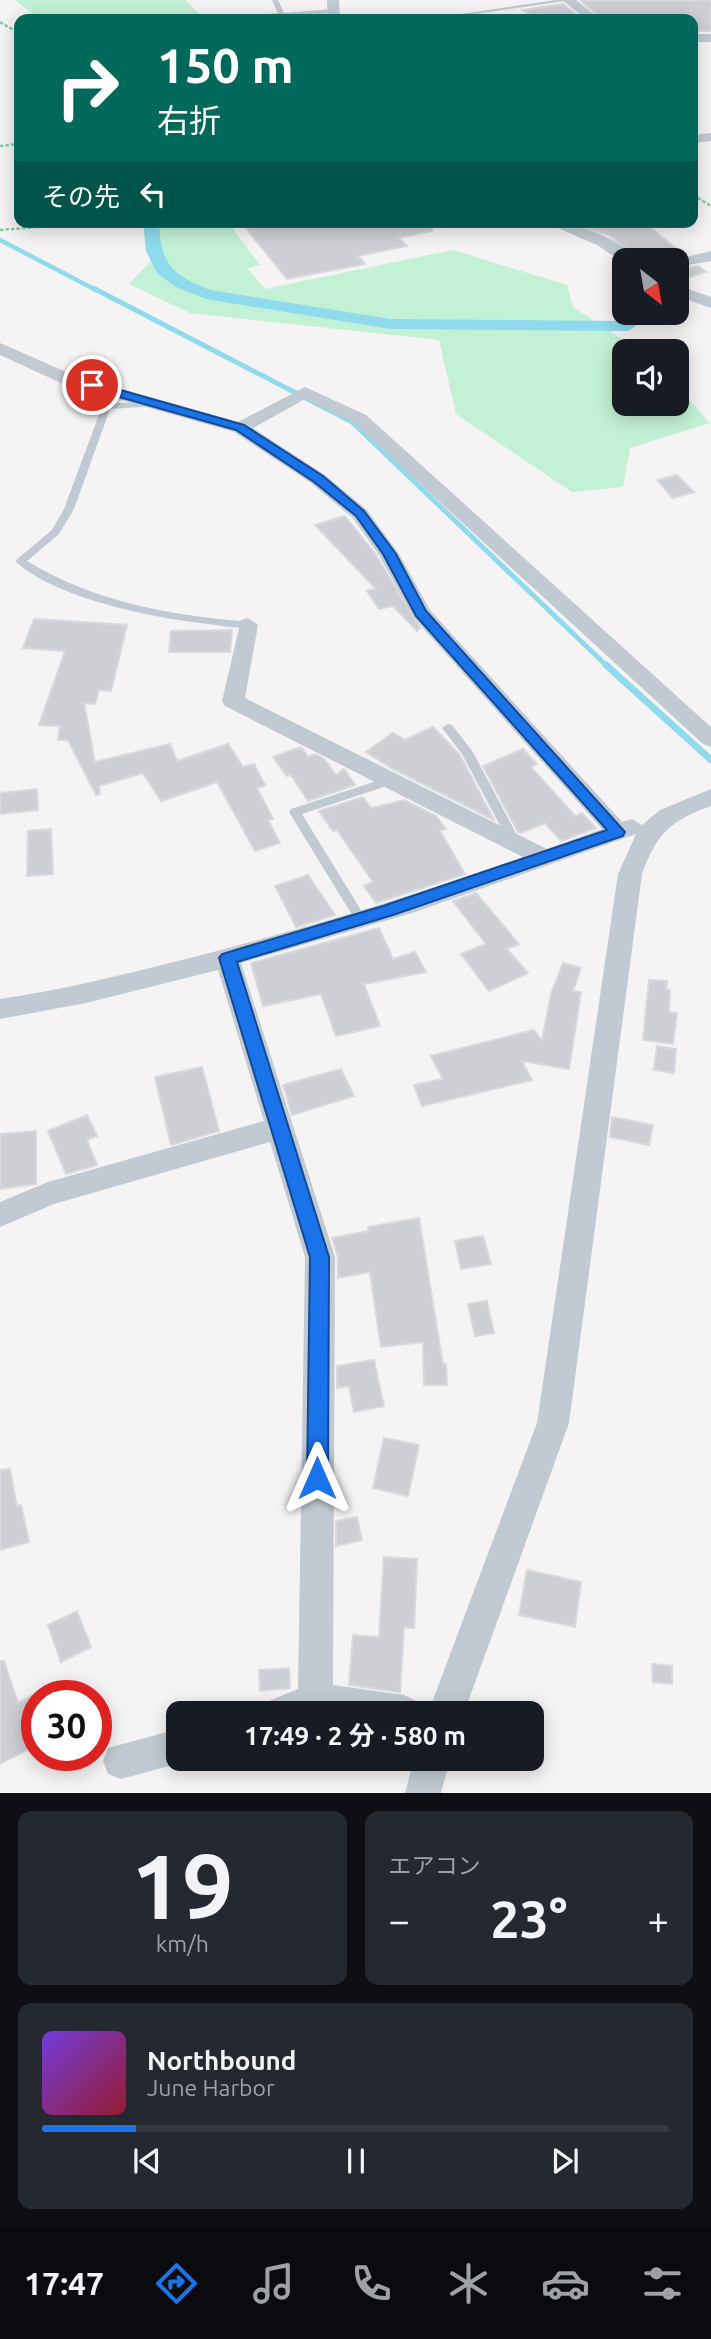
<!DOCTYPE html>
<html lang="ja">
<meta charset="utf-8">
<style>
:root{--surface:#171b24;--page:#242831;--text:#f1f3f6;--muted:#9ea1a6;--line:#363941;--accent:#1a73e8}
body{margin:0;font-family:Ubuntu,"Noto Sans JP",sans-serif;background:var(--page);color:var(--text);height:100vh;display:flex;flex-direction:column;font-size:26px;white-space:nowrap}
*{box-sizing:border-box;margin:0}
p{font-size:23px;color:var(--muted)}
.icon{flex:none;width:38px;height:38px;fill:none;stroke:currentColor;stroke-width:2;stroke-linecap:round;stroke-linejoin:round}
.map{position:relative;height:1793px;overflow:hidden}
.details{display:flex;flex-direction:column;gap:18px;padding:18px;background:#0d0f14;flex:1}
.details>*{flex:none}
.guide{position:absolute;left:14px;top:14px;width:684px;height:214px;border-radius:14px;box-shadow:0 4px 18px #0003;background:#00695c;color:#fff;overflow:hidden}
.needle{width:46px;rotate:149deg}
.tools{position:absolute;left:612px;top:248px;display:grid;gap:14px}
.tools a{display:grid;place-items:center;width:77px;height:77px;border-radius:14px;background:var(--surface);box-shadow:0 4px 18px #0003;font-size:35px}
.speed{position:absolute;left:21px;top:1680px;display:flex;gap:14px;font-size:35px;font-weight:700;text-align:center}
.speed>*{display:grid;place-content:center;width:91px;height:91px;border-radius:50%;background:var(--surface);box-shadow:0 4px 18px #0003;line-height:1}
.speed .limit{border:10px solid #d22;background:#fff;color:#111}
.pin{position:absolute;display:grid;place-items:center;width:60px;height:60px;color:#fff;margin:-30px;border:4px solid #fff;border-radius:50%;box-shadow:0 2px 7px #0007}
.me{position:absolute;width:77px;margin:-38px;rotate:0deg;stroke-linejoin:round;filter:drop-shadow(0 0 5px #0008)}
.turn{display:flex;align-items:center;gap:24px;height:147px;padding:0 28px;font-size:32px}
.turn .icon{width:91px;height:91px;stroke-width:2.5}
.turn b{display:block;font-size:49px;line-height:60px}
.then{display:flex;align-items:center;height:66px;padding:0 28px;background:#0003;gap:14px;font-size:26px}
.big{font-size:52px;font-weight:700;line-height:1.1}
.details .widget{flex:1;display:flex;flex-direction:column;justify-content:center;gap:10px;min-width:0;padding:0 24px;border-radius:14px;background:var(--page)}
.details .dial{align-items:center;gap:0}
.dial b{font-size:91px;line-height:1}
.song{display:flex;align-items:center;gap:21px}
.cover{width:84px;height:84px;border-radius:10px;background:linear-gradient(135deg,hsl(260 70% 55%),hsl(350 70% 35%))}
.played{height:7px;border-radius:4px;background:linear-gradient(90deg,var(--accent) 15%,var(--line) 15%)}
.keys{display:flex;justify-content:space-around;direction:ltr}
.heat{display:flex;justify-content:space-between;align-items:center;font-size:38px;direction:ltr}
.details .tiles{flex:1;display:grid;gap:18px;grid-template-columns:1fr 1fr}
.widget:last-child{grid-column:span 2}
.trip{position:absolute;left:166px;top:1701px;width:378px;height:70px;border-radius:14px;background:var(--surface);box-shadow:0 4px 18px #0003;font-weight:700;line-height:70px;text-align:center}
.menu{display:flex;height:112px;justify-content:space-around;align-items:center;background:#090b0e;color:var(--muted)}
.menu .icon{width:49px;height:49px}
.menu .active{color:var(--accent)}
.menu b{font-size:32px;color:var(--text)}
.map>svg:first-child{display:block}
.green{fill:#c3f1d5}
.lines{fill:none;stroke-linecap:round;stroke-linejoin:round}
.stream-far2{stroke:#90daee;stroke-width:4.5}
.stream-far1{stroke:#90daee;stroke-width:5}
.stream{stroke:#90daee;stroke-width:7}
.canal{fill:#90daee;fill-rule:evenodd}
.building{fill:#cdcfd5;stroke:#d7d9de;stroke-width:2}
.path{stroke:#7ad0a6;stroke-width:2.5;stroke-dasharray:3.5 2;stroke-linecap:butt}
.lane{fill:#c1cad2;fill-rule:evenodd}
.street{fill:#c1cad2;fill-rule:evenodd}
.route{fill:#1a73e8;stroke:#114b97;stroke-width:2}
</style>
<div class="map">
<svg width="711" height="1793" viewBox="0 0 711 1793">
<rect width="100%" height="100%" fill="#f5f3f3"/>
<path class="green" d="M15 0H185L205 19H40Z
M156 222H228L260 265 247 268 265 289 453 250 567 285 573 307 642 352H625V404H677V386L710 423 630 448 623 487 572 492 456 414 439 340 190 313 129 284 157 255Z"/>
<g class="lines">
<path class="stream-far2" d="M0 240 96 290"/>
<path class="stream-far1" d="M93 288 352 422 608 667"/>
<path class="stream" d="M606 665 711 760"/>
<path class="canal" d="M143 222H159C161 265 171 274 210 290L390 319 628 321 636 326 628 331 390 329 206 299 174 286 157 273 146 251Z"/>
</g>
<path class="building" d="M580 0H711V31H693V19H602Z
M563 4 582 19H539L523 10Z
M241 222H432V231L399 238 407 246 358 256 365 264 287 279Z
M571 222H644L684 255 668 261H642L609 235Z
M698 266 706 272 677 281V270Z
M677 475 694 492 673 498 657 480Z
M345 516 376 555 420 628 417 631 393 606 379 609 367 591 376 589 315 525Z
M34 619 127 625 111 691 99 690 95 704 84 703 95 762 170 744 177 761 228 744 243 767 254 764 265 785 257 788 273 819 268 820 280 843 255 851 217 782 161 801 143 773 99 786 100 794 96 795 68 740H58L60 726 39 725 65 651 23 648Z
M232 630 230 652H169L171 631Z
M433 727 460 755 494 820 391 768 366 752 393 733 405 740Z
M301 747 308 757 315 754 324 759 336 775 344 769 355 785 308 801 291 775 287 776 273 757Z
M523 749 537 764 531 767 575 816 582 813 596 828 561 841 545 823 521 833 518 832 483 766Z
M37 789 38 810 0 814V793Z
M363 797 371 808 404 800 436 816 446 829 440 831 465 874 376 903 364 886 373 882 337 830 333 831 319 811Z
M51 829 53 874 27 876 28 831Z
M308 875 335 915 296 927 275 886Z
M476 893 519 944 507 949 528 973 489 991 461 954 486 944 453 901Z
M379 928 393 959 415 952 426 972 364 984 380 1026 336 1036 321 994 263 1006 251 963Z
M563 963 581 968 573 991 581 992 569 1069 522 1061 532 1080 422 1106 414 1085 443 1079 431 1056 534 1030 542 1041 551 994Z
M649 980 667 981 666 989 670 990 669 1012 677 1013 673 1044 643 1040Z
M657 1046 676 1049 674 1073 654 1070Z
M202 1067 219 1131 171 1145 155 1077Z
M341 1069 354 1096 292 1115 283 1085Z
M87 1115 97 1136 87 1140 97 1165 66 1174 48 1131Z
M612 1117 653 1125 649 1145 610 1137Z
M36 1131V1184L0 1189V1134Z
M419 1218 443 1364H446L447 1385H424L423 1342 381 1347 370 1272 338 1278V1257L332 1238 369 1231 368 1227Z
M483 1236 491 1264 461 1269 455 1241Z
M487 1301 494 1333 475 1336 468 1304Z
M374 1360 384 1406 354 1412 349 1386 337 1388V1366Z
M384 1438 419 1445 408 1496 373 1488Z
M10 1469 17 1507 21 1505 29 1542 0 1550V1470Z
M357 1517 362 1540 336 1546V1521Z
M384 1557 417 1559 414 1628 404 1627 400 1692 349 1685 353 1635 379 1637Z
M527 1570 581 1582 575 1627 519 1615Z
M77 1611 91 1647 61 1662 48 1625Z
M0 1661H4L18 1703 37 1693V1745L0 1764Z
M652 1664 672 1666V1684L653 1682Z
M289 1668 290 1688 260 1691 259 1670Z"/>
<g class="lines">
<path class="path" d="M0 22 19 33
M0 146 19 144
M693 195 711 206
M0 230 100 222"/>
<path class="lane" d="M272 0H278L284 13 334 9 337 11 334 13 253 19H228L231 17 278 13Z
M555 0H572L442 19 434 18Z
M154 401 157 402V406L110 409 74 509 59 534 27 561C94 602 170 615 248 622L252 623 253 625 252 627C238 629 222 626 209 624 154 618 56 599 15 561L52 530 64 509 103 404Z
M448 724 452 725 473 752 520 841 518 844H510L462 754 442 728Z
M389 777 393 778 395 781 393 784 302 814 367 920 361 925 357 923 289 812 291 809Z"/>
<path class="street" d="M327 0H339L340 19H328Z
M562 0H576L600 19H586Z
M693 34H711V42H693Z
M711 133V141L693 143V135Z
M544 222C576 222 617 236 639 261H625V264L597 245Z
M711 251V261L677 267V261H670Z
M677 285 711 297V308L677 296Z
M0 343 73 375 238 422 305 387 366 415 711 727V747L703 744 354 423 305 399 253 428 325 475 367 510 399 554 430 610 622 822 632 819 642 825 660 810 711 789V806C670 821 657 833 642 874L569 1423 464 1713H428L537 1423 618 874 636 834 412 913 241 963 335 1257 333 1685 404 1695 416 1701 422 1713H263L269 1701 298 1689 305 1257 270 1142 54 1204 0 1227V1202L48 1182 264 1121 218 970 86 1003 0 1019V999C62 990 122 975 182 960 297 931 411 897 523 857L225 706 222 701 241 620 248 618 258 625 245 698 547 849 602 829 414 618 379 555 353 518 311 483 234 432 61 383 0 355Z
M178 1729V1759L191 1760 121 1779 108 1774 103 1761 108 1748Z
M414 1759H450L441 1793H405Z"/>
</g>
<path class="route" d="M92 382 244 425 323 476 364 511 396 554 426 611 625 832 623 836 393 915 237 962 329 1257 328 1478 324 1485 317 1488 310 1485 307 1478 310 1257 219 958 222 954 383 906 607 830 416 616 383 554 356 516 314 482 236 430 87 388V383Z"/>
</svg>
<div class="tools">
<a><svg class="needle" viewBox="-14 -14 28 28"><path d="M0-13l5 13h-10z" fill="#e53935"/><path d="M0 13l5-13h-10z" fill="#9ea1a6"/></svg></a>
<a><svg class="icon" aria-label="sound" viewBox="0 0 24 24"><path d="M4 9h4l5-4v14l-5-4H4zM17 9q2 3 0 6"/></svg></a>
</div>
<div class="speed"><div class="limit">30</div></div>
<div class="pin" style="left:92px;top:385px;background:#d93025"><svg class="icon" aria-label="arrive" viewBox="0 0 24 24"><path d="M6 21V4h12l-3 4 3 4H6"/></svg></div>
<svg class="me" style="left:317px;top:1478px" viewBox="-20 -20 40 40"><path d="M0-17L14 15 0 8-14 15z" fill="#1a73e8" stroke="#fff" stroke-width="4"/></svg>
<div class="trip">17:49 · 2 分 · 580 m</div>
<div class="guide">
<div class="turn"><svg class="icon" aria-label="right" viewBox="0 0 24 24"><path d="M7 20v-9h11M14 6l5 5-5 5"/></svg><div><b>150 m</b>右折</div></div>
<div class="then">その先<svg class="icon" aria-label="left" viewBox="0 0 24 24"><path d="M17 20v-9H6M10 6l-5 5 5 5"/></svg></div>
</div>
</div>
<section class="details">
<div class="tiles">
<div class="widget dial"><b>19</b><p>km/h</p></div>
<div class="widget"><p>エアコン</p>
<div class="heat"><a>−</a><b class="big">23°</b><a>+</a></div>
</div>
<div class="widget">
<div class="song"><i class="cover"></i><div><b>Northbound</b><p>June Harbor</p></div></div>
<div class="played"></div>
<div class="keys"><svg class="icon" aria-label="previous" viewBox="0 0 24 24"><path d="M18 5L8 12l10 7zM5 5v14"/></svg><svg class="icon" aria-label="pause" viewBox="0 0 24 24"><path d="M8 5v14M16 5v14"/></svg><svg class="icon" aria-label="next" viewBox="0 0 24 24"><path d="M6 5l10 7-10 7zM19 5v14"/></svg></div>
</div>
</div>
</section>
<nav class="menu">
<b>17:47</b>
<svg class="icon active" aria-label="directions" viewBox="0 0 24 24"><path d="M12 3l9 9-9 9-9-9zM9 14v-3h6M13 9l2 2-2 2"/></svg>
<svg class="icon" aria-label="music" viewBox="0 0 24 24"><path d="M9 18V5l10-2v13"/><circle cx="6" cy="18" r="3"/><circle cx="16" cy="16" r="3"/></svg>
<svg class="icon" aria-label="phone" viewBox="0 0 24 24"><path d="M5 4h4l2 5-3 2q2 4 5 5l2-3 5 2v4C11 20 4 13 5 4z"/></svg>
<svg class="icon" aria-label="climate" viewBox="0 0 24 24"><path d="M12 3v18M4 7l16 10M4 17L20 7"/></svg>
<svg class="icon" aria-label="car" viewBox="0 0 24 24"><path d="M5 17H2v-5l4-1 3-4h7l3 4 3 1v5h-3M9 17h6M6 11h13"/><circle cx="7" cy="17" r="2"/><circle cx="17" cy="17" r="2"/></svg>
<svg class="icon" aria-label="filters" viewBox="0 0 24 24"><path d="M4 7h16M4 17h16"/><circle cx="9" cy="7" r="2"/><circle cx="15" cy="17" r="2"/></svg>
</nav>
